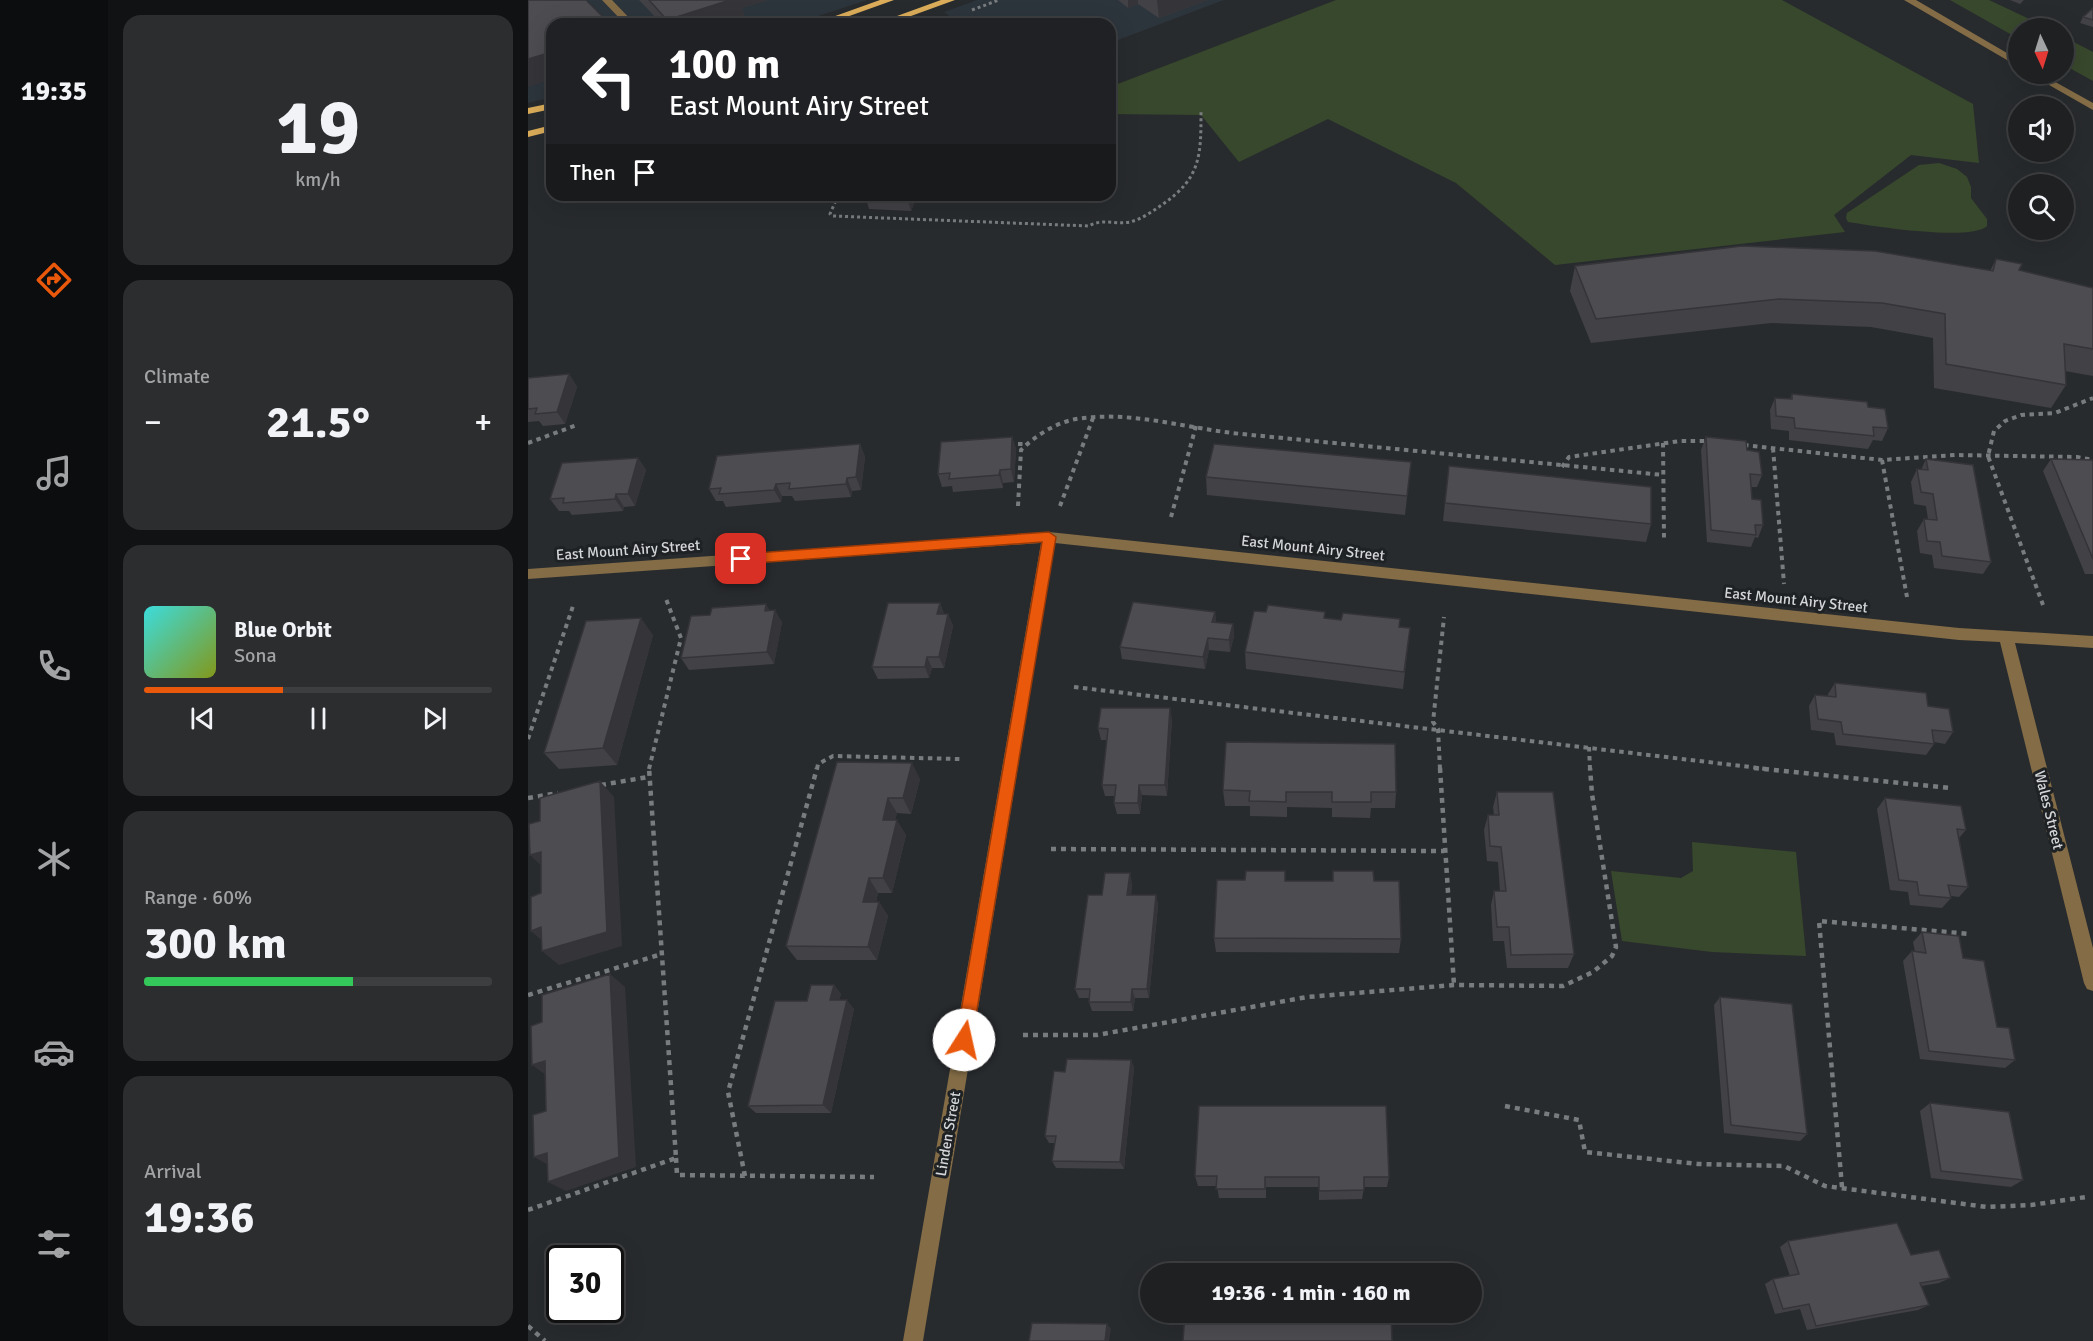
<!DOCTYPE html>
<meta charset="utf-8">
<style>
:root{--surface:#1e2022;--page:#2b2d2f;--text:#f1f3f6;--muted:#a1a3a5;--line:#3c3e40;--accent:#ea580c}
body{margin:0;font-family:Signika,sans-serif;background:var(--page);color:var(--text);height:100vh;display:flex;flex-direction:column;font-size:22px;white-space:nowrap}
*{box-sizing:border-box;margin:0}
p{font-size:20px;color:var(--muted)}
.icon{flex:none;width:33px;height:33px;fill:none;stroke:currentColor;stroke-width:2;stroke-linecap:round;stroke-linejoin:round}
.map{position:relative;flex:1;overflow:hidden}
.panel{display:flex;flex-direction:column;gap:15px;padding:15px;background:#101213;width:420px}
.panel>*{flex:none}
.banner{position:absolute;left:18px;top:18px;width:570px;height:183px;border-radius:18px;box-shadow:0 6px 24px #0002,0 0 0 2px var(--line);background:#202124;color:#fff;overflow:hidden}
.needle{width:39px;rotate:176deg}
.tools{position:absolute;left:1480px;top:18px;display:grid;gap:12px}
.tools a{display:grid;place-items:center;width:66px;height:66px;border-radius:50%;background:var(--surface);box-shadow:0 6px 24px #0002,0 0 0 2px var(--line);font-size:30px}
.speed{position:absolute;left:18px;top:1245px;display:flex;gap:12px;font-size:30px;font-weight:700;text-align:center}
.speed>*{display:grid;place-content:center;width:78px;height:78px;border-radius:50%;background:var(--surface);box-shadow:0 6px 24px #0002,0 0 0 2px var(--line);line-height:1}
.speed .limit{border:3px solid #111;border-radius:9px;background:#fff;color:#111}
.pin{position:absolute;display:grid;place-items:center;width:51px;height:51px;color:#fff;margin:-26px;border-radius:12px;box-shadow:0 3px 9px #0006}
.me{position:absolute;width:66px;margin:-33px;rotate:10deg;stroke-linejoin:round;filter:drop-shadow(0 0 4px #0008)}
.turn{display:flex;align-items:center;gap:21px;height:126px;padding:0 24px;font-size:27px}
.turn .icon{width:78px;height:78px;stroke-width:2.5}
.turn b{display:block;font-size:42px;line-height:51px}
.then{display:flex;align-items:center;height:57px;padding:0 24px;background:#0003;gap:12px;font-size:22px}
.big{font-size:45px;font-weight:800;line-height:1.1}
.panel .widget{flex:1;display:flex;flex-direction:column;justify-content:center;gap:9px;min-width:0;padding:0 21px;border-radius:18px;background:var(--page)}
.panel .dial{align-items:center;gap:0}
.dial b{font-size:78px;line-height:1}
.song{display:flex;align-items:center;gap:18px}
.cover{width:72px;height:72px;border-radius:9px;background:linear-gradient(135deg,hsl(180 70% 55%),hsl(70 70% 35%))}
.played{height:6px;border-radius:3px;background:linear-gradient(90deg,var(--accent) 40%,var(--line) 40%)}
.keys{display:flex;justify-content:space-around;direction:ltr}
.heat{display:flex;justify-content:space-between;align-items:center;font-size:33px;direction:ltr}
.charge{height:9px;border-radius:4px;background:linear-gradient(90deg,#34c759 60%,var(--line) 0)}
.trip{position:absolute;left:612px;top:1263px;width:342px;height:60px;border-radius:30px;background:var(--surface);box-shadow:0 6px 24px #0002,0 0 0 2px var(--line);font-weight:800;line-height:60px;text-align:center}
main{display:flex;flex:1;min-height:0}
.dock{display:flex;flex-direction:column;width:108px;justify-content:space-around;align-items:center;background:#0c0d0e;color:var(--muted)}
.dock .icon{width:42px;height:42px}
.dock .current{color:var(--accent)}
.dock b{font-size:27px;color:var(--text)}
.map>svg:first-child{display:block}
.built{fill:#2d353c}
.green{fill:#38482c}
.lines{fill:none;stroke-linecap:round;stroke-linejoin:round}
.path-far2{stroke:#797c7e;stroke-width:3;stroke-dasharray:3 3;stroke-linecap:butt}
.path-far1{stroke:#797c7e;stroke-width:4;stroke-dasharray:4.5 4.5;stroke-linecap:butt}
.path{stroke:#797c7e;stroke-width:4.5;stroke-dasharray:5 5;stroke-linecap:butt}
.minor{fill:#836c46;fill-rule:evenodd}
.major{fill:#dbad5a;fill-rule:evenodd}
.wall{fill:#414146}
.shaded-wall{fill:#353539}
.building{fill:#4c4c51;stroke:#353539;stroke-width:1.5}
.route{fill:#ea580c;stroke:#983908;stroke-width:1.5}
.labels{text-anchor:middle;stroke-width:6;stroke-linejoin:round;paint-order:stroke}
.street-label{font-size:15px;fill:#d4d6d8;stroke:#1f2224}
</style>
<main>
<nav class="dock">
<b>19:35</b>
<svg class="icon current" aria-label="directions" viewBox="0 0 24 24"><path d="M12 3l9 9-9 9-9-9zM9 14v-3h6M13 9l2 2-2 2"/></svg>
<svg class="icon" aria-label="music" viewBox="0 0 24 24"><path d="M9 18V5l10-2v13"/><circle cx="6" cy="18" r="3"/><circle cx="16" cy="16" r="3"/></svg>
<svg class="icon" aria-label="phone" viewBox="0 0 24 24"><path d="M5 4h4l2 5-3 2q2 4 5 5l2-3 5 2v4C11 20 4 13 5 4z"/></svg>
<svg class="icon" aria-label="climate" viewBox="0 0 24 24"><path d="M12 3v18M4 7l16 10M4 17L20 7"/></svg>
<svg class="icon" aria-label="car" viewBox="0 0 24 24"><path d="M5 17H2v-5l4-1 3-4h7l3 4 3 1v5h-3M9 17h6M6 11h13"/><circle cx="7" cy="17" r="2"/><circle cx="17" cy="17" r="2"/></svg>
<svg class="icon" aria-label="filters" viewBox="0 0 24 24"><path d="M4 7h16M4 17h16"/><circle cx="9" cy="7" r="2"/><circle cx="15" cy="17" r="2"/></svg>
</nav>
<section class="panel">
<div class="widget dial"><b>19</b><p>km/h</p></div>
<div class="widget"><p>Climate</p>
<div class="heat"><a>−</a><b class="big">21.5°</b><a>+</a></div>
</div>
<div class="widget">
<div class="song"><i class="cover"></i><div><b>Blue Orbit</b><p>Sona</p></div></div>
<div class="played"></div>
<div class="keys"><svg class="icon" aria-label="previous" viewBox="0 0 24 24"><path d="M18 5L8 12l10 7zM5 5v14"/></svg><svg class="icon" aria-label="pause" viewBox="0 0 24 24"><path d="M8 5v14M16 5v14"/></svg><svg class="icon" aria-label="next" viewBox="0 0 24 24"><path d="M6 5l10 7-10 7zM19 5v14"/></svg></div>
</div>
<div class="widget"><p>Range · 60%</p><b class="big">300 km</b><div class="charge"></div></div>
<div class="widget"><p>Arrival</p><b class="big">19:36</b></div>
</section>
<div class="map">
<svg width="1565" height="1341" viewBox="0 0 1565 1341">
<rect width="100%" height="100%" fill="#282b2e"/>
<path class="built" d="M0 0H339L266 24H24V97L0 103Z
M449 0H696L582 43V24H432L416 12Z"/>
<path class="green" d="M808 0H1254L1445 104 1451 163 1383 155 1306 215 1317 232 1027 265 928 183 800 119 711 162 673 115 582 114V87Z
M1422 0H1461L1520 28H1491V39Z
M1536 37 1565 52V81L1536 65Z
M1411 163 1429 169 1439 177 1443 187V198L1459 219V226C1443 241 1351 227 1327 223L1320 222 1318 218 1319 213 1391 165Z
M1164 842 1268 852 1278 956 1184 952 1094 941 1083 871 1153 878 1165 871Z"/>
<g class="lines">
<path class="path-far2" d="M444 10 471 0
M177 195 308 200 302 214 305 216 561 226C574 218 588 225 602 222 614 219 625 211 635 204 673 178 673 155 673 111"/>
<path class="path-far1" d="M0 443 49 425
M1135 443 1136 538
M481 444H498
M1216 445 1354 460 1427 455 1549 457 1565 460
M1245 448 1256 584
M1354 460 1379 597
M1034 467 1041 457 1152 441H1179
M490 506 493 450C507 436 527 423 548 419 604 410 659 429 714 434 855 448 995 461 1135 475
M532 506 565 418
M643 517 668 426
M1515 605 1460 456 1466 431 1477 421 1493 415 1527 413 1565 398
M546 687 1239 769
M0 739 45 606
M1061 747 1062 769
M121 769 153 638 138 599
M289 769 290 764 305 756 432 759
M912 769 910 729 905 722 916 617"/>
<path class="path" d="M912 768 926 985
M1226 768 1422 788
M73 785 120 777
M0 798 30 793
M523 849 916 851
M0 995 134 954
M495 1035H569L779 997 926 985 1035 986 1065 972 1084 956 1088 947 1064 794 1062 768
M977 1106 1051 1120 1057 1152 1170 1164 1256 1166 1297 1186 1459 1207 1503 1205 1558 1197
M148 1158 149 1175 346 1177
M217 1176 200 1092 289 768
M1314 1187 1291 921 1442 934
M0 1210 148 1158 121 768
M0 1326 17 1341"/>
<path class="minor" d="M74 0H84L107 24H97Z
M1376 0H1388L1491 60V67Z
M1502 74H1513L1565 103V110Z
M521 532 1431 628 1565 636V648L1487 643 1565 948V991L1559 989 1556 983 1472 642 1431 640 527 543 395 1341H375L513 543 0 579V569Z"/>
<path class="major" d="M352 0H366L299 24H285Z
M413 0H427L361 24H347Z
M24 103V109L0 114V108Z
M24 125V131L0 137V131Z"/>
</g>
<path class="wall" d="M111 0H240L214 8 216 15 190 24H134Z
M590 0H680L631 18 610 4 600 8Z
M1482 0H1496L1492 4Z
M1565 8V27L1552 23 1555 17Z
M332 195H396L392 203H386L383 211 341 209 339 202H335Z
M1468 259 1491 270 1565 288V376L1537 371 1538 385 1523 408 1406 388 1405 338 1343 327 1243 323 1063 343 1042 291 1047 266 1462 271Z
M41 374 49 387 37 424 15 426 11 421 0 422V378Z
M1264 394 1340 407 1360 428 1354 441 1345 440 1340 449 1261 440V431L1243 429 1242 410 1247 398 1262 399Z
M484 437 488 449 486 482 475 483V488L425 492 424 486 414 487 410 474Z
M1178 437 1219 450 1234 475 1229 487H1223L1224 499 1235 525 1230 538 1227 537 1223 547 1179 542 1173 450Z
M332 444 337 457 333 490 324 491 323 497 267 501 264 496H254L253 502 198 507 195 501H188L181 489Z
M110 458 118 470 107 506 96 507 95 511 44 515 41 511H31L22 499Z
M1398 459 1463 562 1455 574 1406 568 1404 555 1392 553 1389 531 1396 519H1400L1398 506 1386 504 1383 482 1389 469 1393 470Z
M1523 459 1565 460V574H1557L1515 471Z
M883 462 877 515 679 495 678 477Z
M921 466 1123 524 1118 542 915 521Z
M412 603 416 614H420L425 626 416 668H404L401 678 350 679 344 667Z
M242 611 254 622 246 664 161 670 153 658Z
M687 612 688 622 705 624 706 636 702 652 681 650 677 669 594 659 592 647Z
M738 612H797V618L882 628 875 689 718 669 717 652Z
M125 635 89 765 31 769 16 753Z
M1307 683 1400 706 1425 732 1417 744 1406 742V744L1398 755 1308 745 1306 733 1283 730 1281 706 1287 695 1300 696V694Z
M644 719 639 796 614 795 612 814H589L586 803 587 796H577L574 785 579 740H573L570 728Z
M309 762 392 779 383 814 369 813 367 820 378 835 364 893H350L348 902H351L360 916 349 960H269L258 946Z
M695 790 868 792 867 808H843L842 818 804 817V808L759 807V817L722 816V806H697Z
M969 792 1046 954 1040 968H979L976 941H965L963 905 966 891H972L970 862 959 861 956 830 960 815H966L965 807Z
M1357 798 1438 830 1431 838 1440 887 1431 897 1423 896V898L1414 908 1382 905 1380 892 1362 890 1349 809Z
M758 881H846L873 939 871 953 688 952 686 938Z
M604 883 603 895H628L630 905 621 998H607L605 1011H564L561 1002V998H551L547 989 574 895Z
M1394 932 1435 958 1469 1027 1487 1060 1477 1068 1392 1059 1375 961 1384 951 1387 952 1385 942Z
M306 985 313 994 311 1000 326 1009 303 1113H228L220 1106 279 1001Z
M1192 997 1279 1134 1272 1141 1196 1133 1186 1005Z
M603 1060 606 1068 596 1169 528 1168 524 1161 527 1143H521L517 1136 537 1072Z
M1402 1103 1495 1180 1483 1187 1403 1178 1392 1111Z
M667 1176 861 1177 859 1187H836L834 1199 791 1200V1187H738V1198H691L689 1186H670Z
M1260 1241 1383 1255 1422 1278 1411 1283 1393 1286 1401 1305 1390 1310 1279 1330 1272 1309 1247 1314 1237 1284 1245 1279 1262 1276 1252 1247Z"/>
<path class="shaded-wall" d="M202 0H240L214 8 216 15 190 24H141L139 20Z
M600 0H610V4L600 8Z
M629 0H680L631 18Z
M24 52V79L0 87V59Z
M378 195H384L386 203 383 211Z
M390 195H396L392 203Z
M41 374 49 387 37 424 29 412Z
M484 437 488 449 486 482 483 469Z
M332 444 337 457 333 490 328 477Z
M110 458 118 470 107 506 100 494Z
M472 470 475 483V488L471 475Z
M319 478 324 491 323 497 318 484Z
M248 484 254 496 253 502 246 490Z
M88 494 96 507 95 511 87 499Z
M412 603 416 615 409 614Z
M238 604 245 616 237 611Z
M247 610 254 622 246 664 239 652Z
M687 612 688 624 684 622Z
M420 614 425 626 416 668 411 657Z
M113 618 125 635 89 765 75 748Z
M705 624 706 636 702 652 701 640Z
M680 638 681 650 677 669 675 657Z
M399 657 404 668 401 678 397 667Z
M642 708 644 719 639 796 637 785Z
M384 763 392 779 383 814 375 798Z
M72 781 86 797 94 946 31 965 14 951Z
M611 785 614 795 612 814 610 803Z
M360 798 369 813 363 835 355 820Z
M369 820 378 835 364 893 355 878Z
M13 852 18 870 2 855Z
M602 873 604 883 602 905 599 895Z
M341 878 350 893 345 916 335 902Z
M628 895 630 905 621 998 619 989Z
M351 902 360 916 349 960 340 947Z
M13 927 19 945 3 931Z
M82 974 97 987 108 1167 38 1191 20 1182Z
M306 985 313 994 309 1009 302 1000Z
M604 989 607 998 605 1011 603 1002Z
M319 1000 326 1009 303 1113 295 1105Z
M603 1060 606 1068 596 1169 592 1162Z
M17 1061 21 1077 4 1065Z
M19 1153 24 1167 6 1157Z
M579 1324 583 1329 581 1341H577Z"/>
<path class="building" d="M0 0H58L82 24H24V52L0 59Z
M121 0H202L139 20Z
M1565 8V20L1555 17Z
M1214 246 1347 251 1465 271 1468 259 1494 264 1491 270 1565 288V349L1536 344 1538 385 1418 364 1417 314 1354 303 1251 299 1068 319 1047 266Z
M41 374 29 412 7 414 9 408 0 409V378Z
M1264 394 1339 402 1340 407 1357 409 1360 428 1345 427 1346 436 1267 428 1266 418 1248 416 1247 398 1264 399Z
M484 437 483 469 472 470 471 475 421 479 422 473 410 474 413 442Z
M1178 437 1218 441 1219 450 1231 452 1234 475 1222 474 1224 499 1233 500 1235 525H1227L1228 535 1183 530Z
M332 444 328 477 319 478 318 484 261 489 262 483 248 484 246 490 191 494 193 488 181 489 189 456Z
M686 444 883 462 879 496 678 477Z
M110 458 100 494H88L87 499 35 503 36 498 22 499 34 463Z
M1398 459 1445 465 1463 562 1414 556 1412 542 1399 541 1396 519 1409 520 1405 494 1393 492 1389 469 1400 470Z
M1523 459 1565 460V559Z
M921 466 1123 487V524L917 503Z
M605 602 687 612 684 622 705 624 701 640 680 638 675 657 592 647Z
M360 603H412L409 614H420L411 657H399L397 667H344Z
M238 604 237 611 247 610 239 652 153 658 163 616 182 615 184 608Z
M740 605 797 612 796 618 813 620 815 613 872 619 871 627 882 628 876 672 717 652 726 611 738 612Z
M113 618 75 748 16 753 58 621Z
M1307 683 1398 693 1400 706 1421 709 1425 732 1404 730 1406 744 1315 734 1313 722 1290 719 1287 695 1308 697Z
M573 708H642L637 785H611L610 803H586L588 785H574L580 729 570 728Z
M698 742 867 744 868 792H843V802H804V792H758V802L721 801 722 791 695 790Z
M309 762 384 763 375 798H360L355 820H369L355 878H341L335 902H351L340 947 258 946Z
M72 781 79 932 14 951 13 927 3 931V897L13 893V852L2 855 1 824 12 821V798Z
M969 792H1025L1046 954 983 955 981 927H969L966 891H978L973 847 962 846 960 815H971Z
M1357 798 1433 806 1438 830 1429 829 1440 887 1420 885 1423 898 1391 895 1389 882 1371 880Z
M718 871H757V881H805V871H845L846 881H871L873 939 686 938 689 880H717Z
M577 873H602L599 895H628L619 989H604L603 1002H561L562 989H547L560 895H574Z
M1394 932 1431 936 1435 958 1456 961 1469 1027 1481 1028 1487 1060 1401 1051 1384 951 1398 953Z
M82 974 91 1157 20 1182 19 1153 6 1157 5 1115 18 1111 17 1061 4 1065 3 1026 14 1022V995Z
M283 985H306L302 1000H319L295 1105 220 1106 247 1001H279Z
M1192 997 1264 1004 1279 1134 1203 1125Z
M539 1059 603 1060 592 1162 524 1161 528 1136H517L526 1071 537 1072Z
M1402 1103 1481 1112 1495 1180 1413 1171Z
M671 1106H858L861 1177H836V1190L791 1191V1177H737V1189H688L689 1176H667Z
M1369 1223 1383 1255 1411 1250 1422 1278 1392 1283 1401 1305 1288 1326 1281 1304 1255 1309 1245 1279 1271 1274 1260 1241Z
M657 1312H863L864 1341H655Z
M504 1323 579 1324 577 1341H501Z"/>
<path class="route" d="M521 532 528 537 444 1040 442 1046 436 1048 430 1046 428 1040 514 542 213 564 207 559 213 554Z"/>
<g class="labels">
<g class="street-label">
<text transform="translate(785 548) rotate(6)" y="5">East Mount Airy Street</text>
<text transform="translate(100 550) rotate(-4)" y="5">East Mount Airy Street</text>
<text transform="translate(1268 600) rotate(6)" y="5">East Mount Airy Street</text>
<text transform="translate(1521 810) rotate(76)" y="5">Wales Street</text>
<text transform="translate(420 1134) rotate(-80)" y="5">Linden Street</text>
</g>
</g>
</svg>
<div class="tools">
<a><svg class="needle" viewBox="-14 -14 28 28"><path d="M0-13l5 13h-10z" fill="#e53935"/><path d="M0 13l5-13h-10z" fill="#a1a3a5"/></svg></a>
<a><svg class="icon" aria-label="sound" viewBox="0 0 24 24"><path d="M4 9h4l5-4v14l-5-4H4zM17 9q2 3 0 6"/></svg></a>
<a><svg class="icon" aria-label="search" viewBox="0 0 24 24"><circle cx="10" cy="10" r="6"/><path d="M15 15l6 6"/></svg></a>
</div>
<div class="speed"><div class="limit">30</div></div>
<div class="pin" style="left:213px;top:559px;background:#d93025"><svg class="icon" aria-label="arrive" viewBox="0 0 24 24"><path d="M6 21V4h12l-3 4 3 4H6"/></svg></div>
<svg class="me" style="left:436px;top:1040px" viewBox="-20 -20 40 40"><circle r="19" fill="#fff"/><path d="M0-13L10 11 0 6-10 11z" fill="#ea580c"/></svg>
<div class="trip">19:36 · 1 min · 160 m</div>
<div class="banner">
<div class="turn"><svg class="icon" aria-label="left" viewBox="0 0 24 24"><path d="M17 20v-9H6M10 6l-5 5 5 5"/></svg><div><b>100 m</b>East Mount Airy Street</div></div>
<div class="then">Then<svg class="icon" aria-label="arrive" viewBox="0 0 24 24"><path d="M6 21V4h12l-3 4 3 4H6"/></svg></div>
</div>
</div>
</main>
